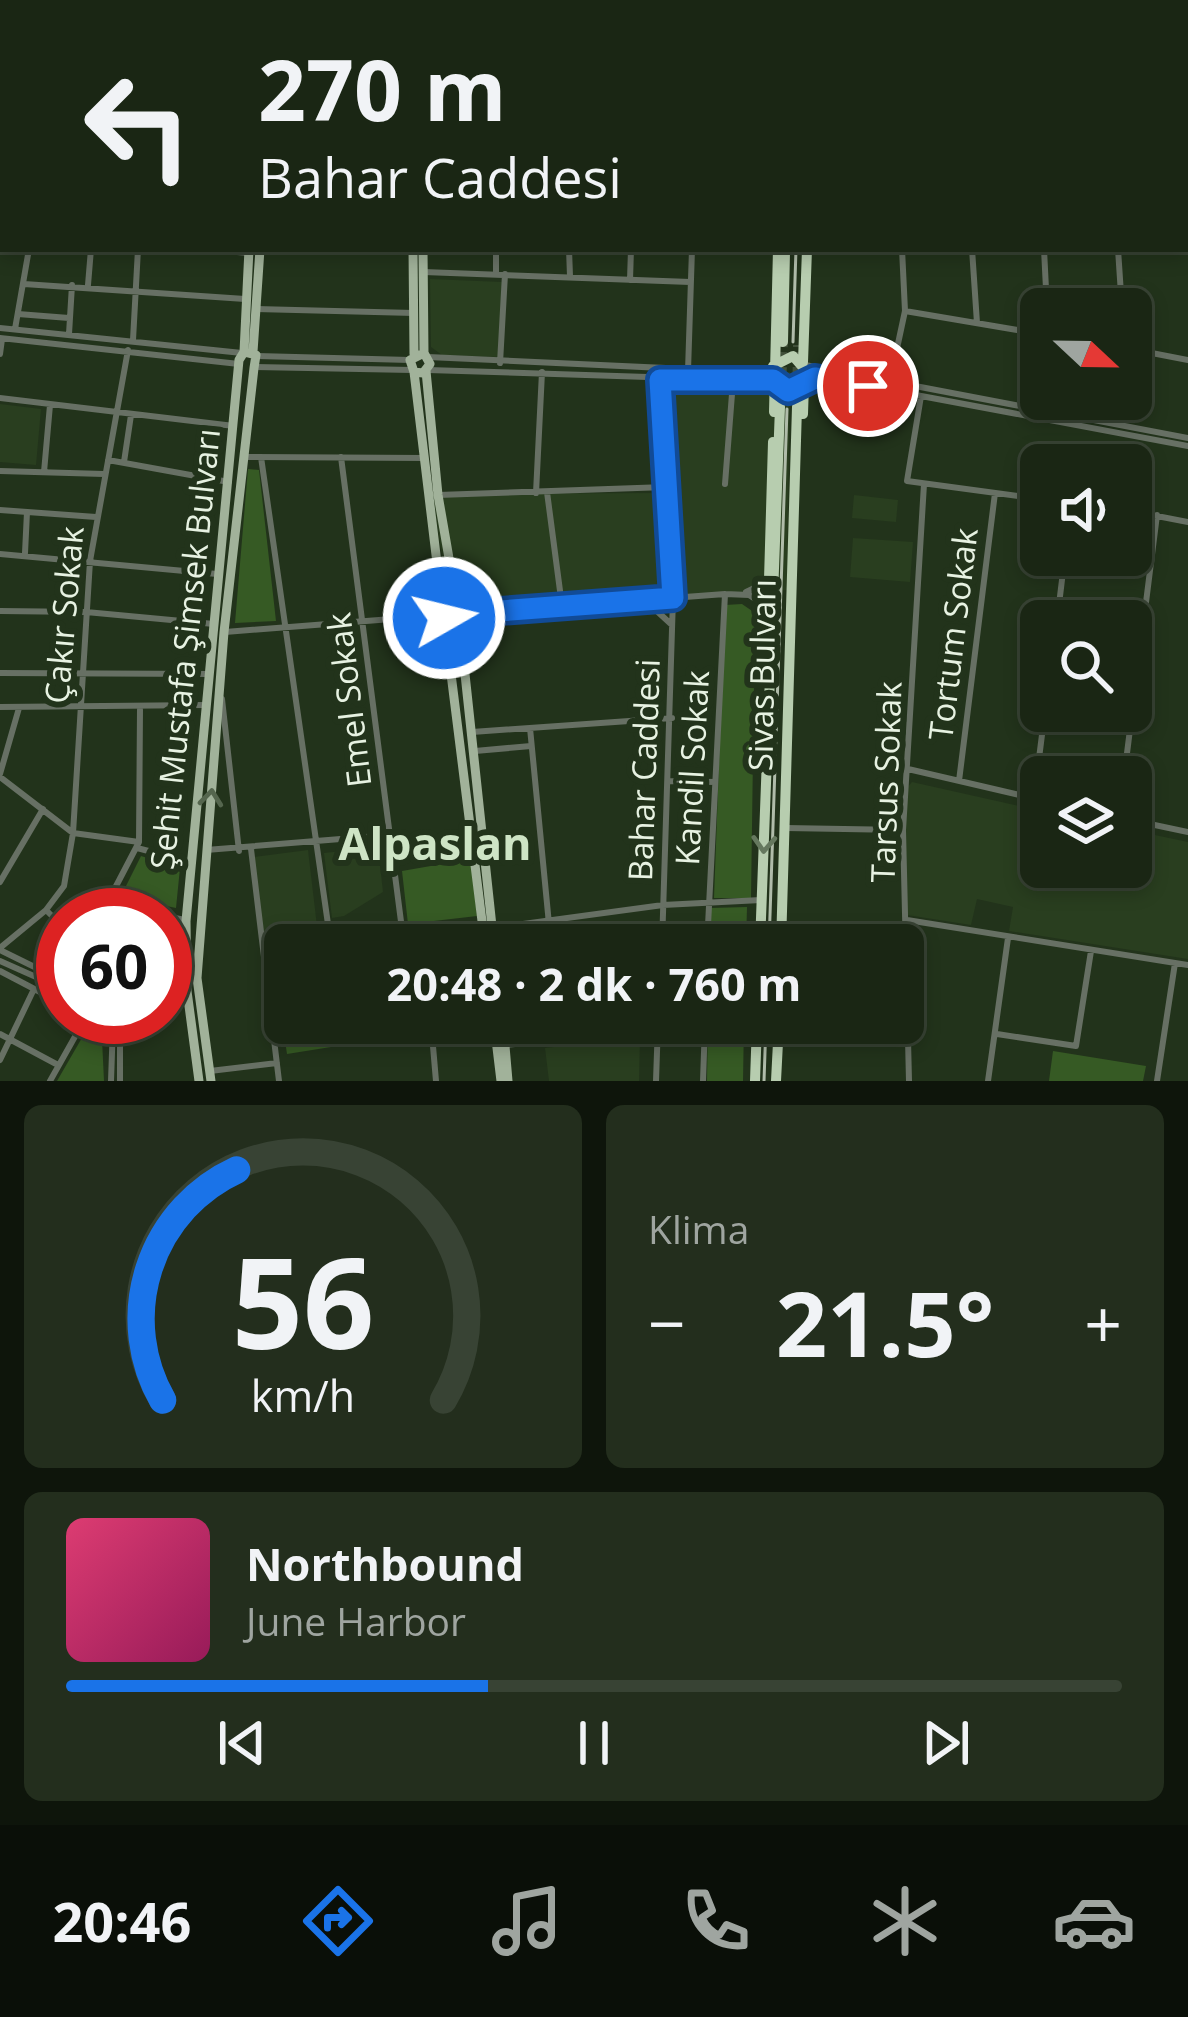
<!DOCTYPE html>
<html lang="tr">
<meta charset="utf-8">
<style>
:root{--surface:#1a2614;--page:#232e1d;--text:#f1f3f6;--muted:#9fa5a0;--line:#384334;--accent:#1a73e8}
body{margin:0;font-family:"Open Sans",sans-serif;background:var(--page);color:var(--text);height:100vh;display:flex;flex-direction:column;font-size:45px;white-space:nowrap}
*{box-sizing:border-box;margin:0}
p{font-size:39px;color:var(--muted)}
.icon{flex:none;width:66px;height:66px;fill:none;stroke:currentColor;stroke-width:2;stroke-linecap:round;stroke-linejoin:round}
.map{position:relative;height:1081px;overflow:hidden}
.side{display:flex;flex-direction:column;gap:24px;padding:24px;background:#0e150b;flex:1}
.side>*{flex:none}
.hud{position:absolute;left:0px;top:0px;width:1188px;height:252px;box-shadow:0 6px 18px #0003,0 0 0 3px var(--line);background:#1a2614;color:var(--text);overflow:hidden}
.needle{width:78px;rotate:112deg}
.buttons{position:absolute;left:1020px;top:288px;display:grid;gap:24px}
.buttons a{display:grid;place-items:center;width:132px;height:132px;border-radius:18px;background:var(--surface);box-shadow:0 6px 18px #0003,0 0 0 3px var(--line);font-size:60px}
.speed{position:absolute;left:36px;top:888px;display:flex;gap:24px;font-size:60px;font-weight:700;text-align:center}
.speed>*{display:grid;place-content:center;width:156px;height:156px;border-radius:50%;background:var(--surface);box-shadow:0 6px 18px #0003,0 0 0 3px var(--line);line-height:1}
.speed .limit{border:18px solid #d22;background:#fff;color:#111}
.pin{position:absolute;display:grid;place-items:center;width:102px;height:102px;color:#fff;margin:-51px;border:6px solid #fff;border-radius:50%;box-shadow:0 3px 12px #0007}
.me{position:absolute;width:132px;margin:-66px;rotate:82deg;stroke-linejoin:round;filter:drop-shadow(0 0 9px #0008)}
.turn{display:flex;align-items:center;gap:42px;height:252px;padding:0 60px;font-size:54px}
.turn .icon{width:156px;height:156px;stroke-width:2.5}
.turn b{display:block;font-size:84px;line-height:102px}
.big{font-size:90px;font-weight:700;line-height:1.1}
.side .tile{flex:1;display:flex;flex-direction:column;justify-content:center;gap:18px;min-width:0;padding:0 42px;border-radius:18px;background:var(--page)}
.side .dial{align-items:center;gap:0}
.dial svg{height:312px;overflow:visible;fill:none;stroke:var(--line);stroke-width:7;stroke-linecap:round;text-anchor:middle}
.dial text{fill:var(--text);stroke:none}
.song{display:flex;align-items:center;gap:36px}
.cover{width:144px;height:144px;border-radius:18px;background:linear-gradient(135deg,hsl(340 70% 55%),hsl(330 70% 35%))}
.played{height:12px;border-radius:6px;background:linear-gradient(90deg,var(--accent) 40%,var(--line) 40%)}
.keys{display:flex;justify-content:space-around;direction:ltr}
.heat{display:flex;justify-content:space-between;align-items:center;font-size:66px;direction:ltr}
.side .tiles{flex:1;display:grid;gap:24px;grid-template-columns:1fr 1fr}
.tile:last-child{grid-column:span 2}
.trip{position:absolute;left:264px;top:924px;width:660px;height:120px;border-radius:18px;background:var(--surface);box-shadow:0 6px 18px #0003,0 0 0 3px var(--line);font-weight:700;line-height:120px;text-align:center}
.dock{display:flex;height:192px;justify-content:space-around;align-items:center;background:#0a0f08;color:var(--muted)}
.dock .icon{width:84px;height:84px}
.dock .on{color:var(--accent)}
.dock b{font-size:54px;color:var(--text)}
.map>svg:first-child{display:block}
.built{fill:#293e1f}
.green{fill:#365a24}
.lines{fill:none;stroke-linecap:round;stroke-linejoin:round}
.highway-tunnel{stroke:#405039;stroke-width:10;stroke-dasharray:10 5;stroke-linecap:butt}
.minor{stroke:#677064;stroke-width:6}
.major{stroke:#a1b29a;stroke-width:9}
.highway{stroke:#b7cdaf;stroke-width:10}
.tram{stroke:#b0bcaa;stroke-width:3}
.oneway{stroke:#55664e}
.oneway2{stroke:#65785e}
.route-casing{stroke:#114b97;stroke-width:30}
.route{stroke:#1a73e8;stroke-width:21}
.labels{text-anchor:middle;stroke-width:12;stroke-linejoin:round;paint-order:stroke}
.street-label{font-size:33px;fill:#e7f2e2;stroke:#22331b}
.district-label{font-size:45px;font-weight:bold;fill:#cee4c5;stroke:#22331b}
</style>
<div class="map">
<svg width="1188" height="1081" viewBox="0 0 1188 1081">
<rect width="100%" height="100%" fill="#22331b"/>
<path class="built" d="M430 279 502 282 498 357 442 355 431 347Z
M660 369 790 372 787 590 450 614 433 494 664 493Z
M0 404 41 409 36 465 0 462Z
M854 495 898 500 896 522 852 518Z
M853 538 913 542 910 582 850 577Z
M912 782 1041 811V867H1131V830L1188 842V959L1009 931 1013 907 977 899 971 925 907 915 905 790Z
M378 847 383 892 344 916 332 918 324 853Z
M308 850 319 943 264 950 254 857Z
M640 1037 639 1081H549L545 1048Z"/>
<path class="green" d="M248 469 259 470 276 621 235 623Z
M742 604 755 613 751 898H714L725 605Z
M141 856 180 868 176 908 152 903 132 915 118 902Z
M471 859 477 916 408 924 402 871Z
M747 907 746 945H710V908Z
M94 1017 101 1018 104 1081H57Z
M282 1021 412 1023 413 1034 287 1054Z
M708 1023H744L743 1081H707Z
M1053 1051 1146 1066 1143 1081H1049Z"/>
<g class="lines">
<path class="highway-tunnel" d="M780 407 783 342
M797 407 798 345"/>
<path class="minor" d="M132 0 139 3
M496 0V3
M959 0 1007 3
M1076 0V3
M1174 0V3
M6 3 9 0
M24 3V0
M113 3 114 0
M192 3V0
M568 3V0
M636 3V0
M705 3V0
M898 3V0
M0 13H3
M1185 14H1188
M0 19 3 18
M1185 131 1188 164
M0 186 3 187
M204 249 248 253
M569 249 570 276
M972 249 977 323
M1044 249 1047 309
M1118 249 1122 309
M0 250 3 231
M424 272 690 282
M496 274V249
M630 280 631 249
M24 284 245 299
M88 285 91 249
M256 309 414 313
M905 311 1041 334
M18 314 69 318
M0 328 242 353
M15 329 29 249
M69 334 72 285
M0 338 239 364
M133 340 138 249
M1131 349 1188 360
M0 354 2 339
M257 356 410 360
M428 357 772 373
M500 363 505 274
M805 365 1188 438
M255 367 412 370
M428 370 773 381
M688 371 692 249
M660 380 673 598 662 945
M806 380 825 378 1188 446
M890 381 905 311 902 249
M921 396 907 481 1041 499
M0 398 234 426
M243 457 425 458
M261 457 331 945
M341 457 403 937
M108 460 229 482
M124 462 131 415
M0 471 104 474
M44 472 50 405
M725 484 733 381
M547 492 562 606
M536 493 542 372
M438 495 666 487
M0 510 96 517
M1131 511 1188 522
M25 553 27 512
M0 554 217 574
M746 592 769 581
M647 602 672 625
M0 611 86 612 214 624
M459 614 725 594 749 595 769 608
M1057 621 1065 555
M225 632 443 615
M0 673 210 674
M222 699 239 851
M0 707 206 705
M530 728 549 924
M472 732 672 718
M475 751 531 746
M908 769 1041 800
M0 774 19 708
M0 777 73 833 139 842
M1124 777 1157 515
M668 781 715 782
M959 781 995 493
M1034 798 1045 711
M1131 820 1188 832
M786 828 902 830
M137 848 191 862
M251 849 279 1081
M206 850 390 835
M0 882 43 809
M46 910 63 927
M101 915 139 842 140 710
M150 915H159
M165 916 185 920
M907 920 1188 965
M539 925 541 945
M493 928 663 905 761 900
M335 945 484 929
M707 945 725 594
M0 948 46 910 64 886 73 833 90 561 128 350
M2 951 63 981
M265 953 285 951
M0 961 63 989
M0 971 63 1004
M51 975 63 964
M165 993 186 976
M165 1003 187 991
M112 1017 121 1028 130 1017
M272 1019 285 1017
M431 1023 436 1081
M550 1023 552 1039
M0 1034 58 1065
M997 1034 1076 1046 1091 951
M506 1045 658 1029
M0 1060 34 989
M210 1071 277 1063
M50 1081 86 1017
M111 1081 113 1024
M120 1081V1041L126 1026
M656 1081 658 1023
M703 1081 705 1023
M909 1081 903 830 924 484
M988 1081 1008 938
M1157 1081 1175 963"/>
<path class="major" d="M296 3 297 0
M308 3 309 0
M413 3 414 0
M426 3V0
M413 249 414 354
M423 249 424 353 430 364 423 373 414 372 410 360 424 353
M244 352 249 249
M253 352 260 249
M426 371 438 495 458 610
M414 372 443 613
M444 618 485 945
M459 618 494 945
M494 1023 501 1081
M503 1023 508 1081
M199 1081 187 991 186 921 239 360 244 352 256 355 254 368
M211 1081 197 978 224 632 254 368"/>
<path class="highway" d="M790 3V0
M809 3V0
M783 342 785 252
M803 362 807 249
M773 366 793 356 807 372 795 390 775 384
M774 412 778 249
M803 414 804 384
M769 580 773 442
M760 945 780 407
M781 945 797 407
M755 1081 757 1023
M776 1081 779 1023"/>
<path class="tram" d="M799 3V0
M793 342 796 249
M769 945 787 409
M764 1081 766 1023"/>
</g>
<defs><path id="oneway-chevron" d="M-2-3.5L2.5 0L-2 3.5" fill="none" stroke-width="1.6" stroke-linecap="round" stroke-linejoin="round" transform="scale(3)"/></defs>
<use class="oneway" href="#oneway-chevron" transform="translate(211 798) rotate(-84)"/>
<use class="oneway2" href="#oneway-chevron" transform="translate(764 844) rotate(93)"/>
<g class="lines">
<defs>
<path id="route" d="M444 618 451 623 459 614 673 598 660 380H773L788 391 815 378 868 386"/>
</defs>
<use href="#route" class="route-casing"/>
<use href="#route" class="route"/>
</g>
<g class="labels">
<g class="street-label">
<text transform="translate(64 615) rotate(-85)" y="12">Çakır Sokak</text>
<text transform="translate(953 634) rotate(-83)" y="12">Tortum Sokak</text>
<text transform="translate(185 649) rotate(-84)" y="12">Şehit Mustafa Şimsek Bulvarı</text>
<text transform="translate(762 675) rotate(-89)" y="12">Sivas Bulvarı</text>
<text transform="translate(349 700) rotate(-97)" y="12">Emel Sokak</text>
<text transform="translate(692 768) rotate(-87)" y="12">Kandil Sokak</text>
<text transform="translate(644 770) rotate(-88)" y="12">Bahar Caddesi</text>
<text transform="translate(886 782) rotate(-88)" y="12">Tarsus Sokak</text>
</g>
<g class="district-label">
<text x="435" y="860">Alpaslan</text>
</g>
</g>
</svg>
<div class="buttons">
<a><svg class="needle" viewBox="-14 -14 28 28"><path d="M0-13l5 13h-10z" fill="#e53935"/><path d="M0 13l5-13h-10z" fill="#9fa5a0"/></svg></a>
<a><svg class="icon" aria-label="sound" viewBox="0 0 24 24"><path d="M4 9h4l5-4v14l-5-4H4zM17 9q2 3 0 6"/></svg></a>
<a><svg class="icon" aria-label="search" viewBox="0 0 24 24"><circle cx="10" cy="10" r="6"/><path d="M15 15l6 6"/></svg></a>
<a><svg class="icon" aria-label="layers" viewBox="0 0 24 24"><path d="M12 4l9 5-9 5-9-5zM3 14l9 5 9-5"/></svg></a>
</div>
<div class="speed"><div class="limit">60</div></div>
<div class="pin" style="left:868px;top:386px;background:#d93025"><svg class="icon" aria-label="arrive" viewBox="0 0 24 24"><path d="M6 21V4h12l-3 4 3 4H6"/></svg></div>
<svg class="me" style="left:444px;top:618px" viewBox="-20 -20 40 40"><circle r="17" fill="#1a73e8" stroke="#fff" stroke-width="3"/><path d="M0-11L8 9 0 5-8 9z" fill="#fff"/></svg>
<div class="trip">20:48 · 2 dk · 760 m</div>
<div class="hud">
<div class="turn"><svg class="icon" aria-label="left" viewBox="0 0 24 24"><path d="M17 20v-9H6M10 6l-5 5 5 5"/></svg><div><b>270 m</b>Bahar Caddesi</div></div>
</div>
</div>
<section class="side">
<div class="tiles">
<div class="tile dial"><svg viewBox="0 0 100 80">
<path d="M14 69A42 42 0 1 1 86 69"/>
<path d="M14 69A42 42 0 0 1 33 10" stroke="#1a73e8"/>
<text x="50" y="56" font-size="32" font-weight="700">56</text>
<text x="50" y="72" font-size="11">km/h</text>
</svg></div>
<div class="tile"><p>Klima</p>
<div class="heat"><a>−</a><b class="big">21.5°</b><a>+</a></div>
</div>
<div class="tile">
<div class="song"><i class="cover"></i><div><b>Northbound</b><p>June Harbor</p></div></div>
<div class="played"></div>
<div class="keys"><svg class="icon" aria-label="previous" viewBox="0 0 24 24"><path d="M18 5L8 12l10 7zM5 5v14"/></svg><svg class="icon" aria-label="pause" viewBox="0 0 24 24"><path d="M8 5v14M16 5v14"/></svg><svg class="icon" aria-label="next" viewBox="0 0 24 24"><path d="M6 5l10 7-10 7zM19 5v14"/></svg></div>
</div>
</div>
</section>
<nav class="dock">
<b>20:46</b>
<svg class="icon on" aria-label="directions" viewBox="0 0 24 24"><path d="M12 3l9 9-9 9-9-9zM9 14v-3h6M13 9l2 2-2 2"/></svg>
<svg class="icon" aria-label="music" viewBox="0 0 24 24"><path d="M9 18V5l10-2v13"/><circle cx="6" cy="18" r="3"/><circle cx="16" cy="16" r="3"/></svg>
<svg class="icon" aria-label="phone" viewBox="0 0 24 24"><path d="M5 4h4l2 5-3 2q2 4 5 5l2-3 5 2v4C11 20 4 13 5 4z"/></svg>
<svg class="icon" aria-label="climate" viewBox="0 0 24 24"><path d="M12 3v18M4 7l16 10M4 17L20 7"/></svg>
<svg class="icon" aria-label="car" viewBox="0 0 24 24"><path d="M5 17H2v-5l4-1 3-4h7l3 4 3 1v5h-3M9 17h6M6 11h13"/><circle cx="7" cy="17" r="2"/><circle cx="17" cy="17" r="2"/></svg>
</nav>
